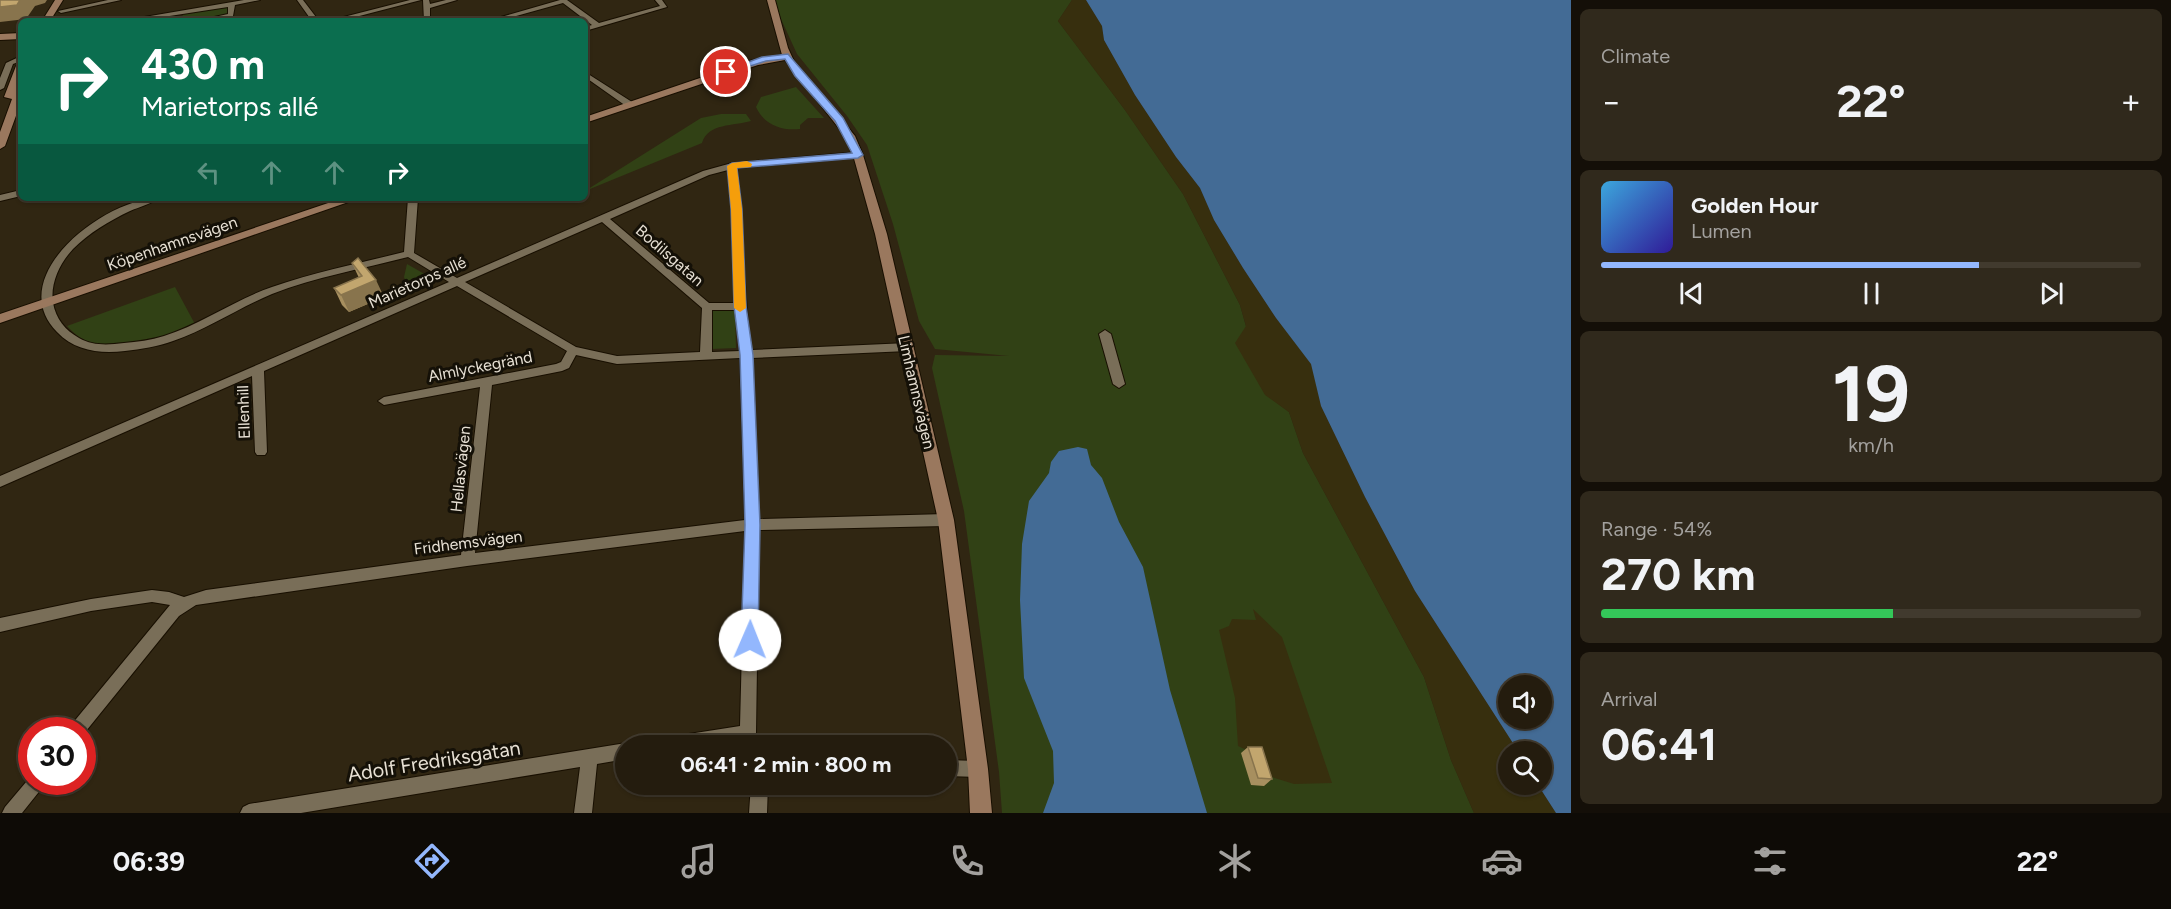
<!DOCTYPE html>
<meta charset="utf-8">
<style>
:root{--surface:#241c0e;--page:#30291c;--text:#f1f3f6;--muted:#a3a19e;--line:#413a2e;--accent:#93b7fd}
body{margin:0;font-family:Figtree,sans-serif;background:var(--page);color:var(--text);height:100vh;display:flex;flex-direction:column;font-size:22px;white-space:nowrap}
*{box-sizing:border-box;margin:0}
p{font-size:20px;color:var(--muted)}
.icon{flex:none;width:33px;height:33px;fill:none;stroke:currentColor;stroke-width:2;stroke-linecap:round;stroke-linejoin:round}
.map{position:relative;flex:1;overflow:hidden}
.side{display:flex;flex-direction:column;gap:9px;padding:9px;background:#140f08;width:600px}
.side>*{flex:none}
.hud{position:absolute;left:18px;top:18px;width:570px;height:183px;border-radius:9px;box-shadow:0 2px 4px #0004,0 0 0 2px var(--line);background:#0b6e4f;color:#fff;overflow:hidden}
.tools{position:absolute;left:1498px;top:675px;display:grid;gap:12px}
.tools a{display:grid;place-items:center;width:54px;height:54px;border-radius:50%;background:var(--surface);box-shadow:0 2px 4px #0004,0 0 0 2px var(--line);font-size:30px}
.speed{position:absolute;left:18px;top:717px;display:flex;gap:12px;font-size:30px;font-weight:700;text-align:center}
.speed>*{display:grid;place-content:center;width:78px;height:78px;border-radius:50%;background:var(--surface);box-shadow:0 2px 4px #0004,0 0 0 2px var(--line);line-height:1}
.speed .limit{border:9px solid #d22;background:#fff;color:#111}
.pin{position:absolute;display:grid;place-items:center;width:51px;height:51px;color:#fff;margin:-26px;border:3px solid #fff;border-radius:50%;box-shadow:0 2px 6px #0007}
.me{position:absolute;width:66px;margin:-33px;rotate:1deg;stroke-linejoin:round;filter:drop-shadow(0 0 4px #0008)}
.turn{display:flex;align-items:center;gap:21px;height:126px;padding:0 24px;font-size:27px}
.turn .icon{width:78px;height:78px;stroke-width:2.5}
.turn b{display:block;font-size:42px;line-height:51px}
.lanes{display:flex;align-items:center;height:57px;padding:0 24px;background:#0003;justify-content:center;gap:30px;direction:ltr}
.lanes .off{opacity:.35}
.big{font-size:45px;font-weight:700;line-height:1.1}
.side .widget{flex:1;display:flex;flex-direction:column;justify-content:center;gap:9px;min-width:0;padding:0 21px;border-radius:9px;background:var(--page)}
.side .dial{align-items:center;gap:0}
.dial b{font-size:78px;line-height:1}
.song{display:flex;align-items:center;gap:18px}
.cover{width:72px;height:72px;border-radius:9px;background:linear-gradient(135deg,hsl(200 70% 55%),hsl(250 70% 35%))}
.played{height:6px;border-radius:3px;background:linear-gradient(90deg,var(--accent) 70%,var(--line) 70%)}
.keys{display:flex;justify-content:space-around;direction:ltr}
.heat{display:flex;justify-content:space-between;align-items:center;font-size:33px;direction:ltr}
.charge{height:9px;border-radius:4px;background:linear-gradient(90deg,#34c759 54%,var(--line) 0)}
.trip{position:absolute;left:615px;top:735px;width:342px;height:60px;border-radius:30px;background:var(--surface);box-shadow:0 2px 4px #0004,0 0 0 2px var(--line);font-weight:700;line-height:60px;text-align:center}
.tabs{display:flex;height:96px;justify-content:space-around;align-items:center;background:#0e0b06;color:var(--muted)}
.tabs .icon{width:42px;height:42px}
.tabs .active{color:var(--accent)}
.tabs b{font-size:27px;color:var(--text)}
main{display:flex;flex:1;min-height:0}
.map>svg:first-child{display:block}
.green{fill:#314115}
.sand{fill:#372f0e}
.water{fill:#436b95;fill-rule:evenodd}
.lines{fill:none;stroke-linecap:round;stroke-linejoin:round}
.street-casing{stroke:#180f00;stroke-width:2}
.secondary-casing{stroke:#180f00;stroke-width:2}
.street{fill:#796e58;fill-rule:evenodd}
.secondary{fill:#9a785e;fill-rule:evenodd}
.wall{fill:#a78f5f}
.shaded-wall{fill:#88744d}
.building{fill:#c2a66e;stroke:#88744d;stroke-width:1.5}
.route{fill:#93b7fd;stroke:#6077a4;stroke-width:1.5}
.slow{fill:#f59e0b}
.labels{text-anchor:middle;stroke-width:6;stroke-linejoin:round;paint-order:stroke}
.street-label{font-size:16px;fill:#e7e0d4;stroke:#141007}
.near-street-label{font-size:20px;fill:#e7e0d4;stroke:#141007}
</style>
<main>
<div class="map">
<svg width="1571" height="813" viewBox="0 0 1571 813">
<rect width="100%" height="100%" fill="#302612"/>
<path class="green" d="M775 0H1072L1058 21 1125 110 1183 194 1240 305 1265 394 1289 412 1303 453 1424 677 1451 760 1474 813H1002L999 772 964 511 932 368 935 355 1009 356 935 349 919 321 893 224 867 145 847 116 797 54 781 19Z
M229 7 230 14 226 16 182 21 183 14Z
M796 87 824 118H808L800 125V129C782 131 764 125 756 107L761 97Z
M721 114H746L751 121C734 126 708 123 702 143L585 191 701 118Z
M407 264 435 280 409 291 404 277Z
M175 287 196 326C166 337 112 357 81 338 76 335 71 330 67 326Z
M735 310 736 348 711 349 710 311Z"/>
<path class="sand" d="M1072 0H1086L1102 26 1104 40 1135 95 1176 157 1200 188 1214 220 1243 268 1276 318 1312 364 1321 406 1365 497 1415 591 1518 751 1509 752V784L1538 785 1556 813H1474L1451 760 1424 677 1303 453 1289 412 1265 395 1235 343 1246 326 1240 305 1183 194 1125 110 1058 21Z
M1253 609 1282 637 1332 783 1294 784 1265 775 1259 756 1238 746 1235 698 1219 630 1229 626 1232 619 1256 620Z"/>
<path class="water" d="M1086 0H1571V813H1556L1538 785 1542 784V752L1518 751 1415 591 1365 497 1321 406 1311 364 1276 318 1243 268 1214 220 1200 188 1176 157 1135 95 1104 40 1102 26ZM1509 686H1542V718H1509Z
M1078 447 1087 449 1091 465 1102 478 1119 522 1143 567 1170 690 1207 813H1043L1054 783 1053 751 1024 678 1020 600 1022 544 1029 501 1049 473 1051 462 1059 451Z"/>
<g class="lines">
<defs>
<path id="street" d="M108 0H121L61 13 58 11Z
M244 0H260L235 5 233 16 210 21H196L228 14V7L137 21H121Z
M297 0H303L319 21H312Z
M410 0H421L340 21H328Z
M423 0H429L430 4 446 0H457L430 8V21H424Z
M560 0H567L599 23 660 6 655 0H662L667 7 585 31V27L592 25 563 3 498 21H487Z
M21 56V61L13 64 4 88 0 90V78L6 63Z
M585 72 632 102V106H626L585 77Z
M858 152 862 155 861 157 737 168C744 229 743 290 751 350L908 343 914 347 908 351 752 358 759 519 946 514 951 516 953 520 951 524 946 526 759 530 756 733 761 746H745L743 742 719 746H655L657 740 663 738 740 726 745 531 467 566 196 605 179 616 82 736V730H70L72 724 170 605 152 602 91 611 0 632V618L91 599 152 590 169 592 184 597 206 590 461 555 480 387 384 405 378 401 384 397 556 364 561 362 567 351 457 286 264 371 267 452 265 455H257L255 452 252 376 0 487V476L449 282 408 257C362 269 315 277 272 294 238 308 208 329 173 341 157 347 141 349 125 351 100 354 75 351 57 332 2 276 106 198 159 198 151 204 139 207 130 211 109 221 89 233 73 249 60 263 50 283 53 303 56 319 65 330 79 338 93 346 108 345 124 343 137 342 151 340 164 336 202 324 234 300 272 287 315 272 360 263 404 252L408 198H418L414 253 457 278 703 171 732 163ZM728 170 732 209 735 303H709L610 219 709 175ZM602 222 702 308 700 352 617 356 576 347 465 282ZM712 310H735L740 351 712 352ZM576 355 617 364 740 358 745 520 475 553 492 385 562 371 569 368Z
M21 190V196L0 201V195Z
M1105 330 1111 334 1125 384 1119 388 1113 384 1099 334Z
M626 743 632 746H626V759L597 764 592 813H574L580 767 301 813H240L243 807 249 804Z
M946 760 978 761 984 763 986 769 984 775 978 777 946 776Z
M32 775V782H44L42 788 22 813H2L5 807Z
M751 784H768L767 813H749Z"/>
<path id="secondary" d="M55 0H63L50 21H42Z
M767 0H775L788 48 794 61 855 136 863 155 887 234 954 520 988 769 992 813H970L968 769 938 520 875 234 853 155 845 136 785 60 758 65 585 123V117L753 60 782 55Z
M21 33V39L0 40V34Z
M21 63V78L18 86 21 85V102L5 146 0 149V132L12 99 4 97 16 66Z
M343 198H360L0 323V314Z"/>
</defs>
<use href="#street" class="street-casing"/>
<use href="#secondary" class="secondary-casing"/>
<use href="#street" class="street"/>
<use href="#secondary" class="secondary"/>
</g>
<path class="wall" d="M352 263 384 297 349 312 342 305 334 288 359 278Z
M1248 747 1272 779 1264 786 1251 785 1241 753Z"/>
<path class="shaded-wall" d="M20 0H47L45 3 35 6 26 19 0 22V7Z
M376 280 384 297 349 312 341 295Z"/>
<path class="building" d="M0 0H20L17 5 0 7Z
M358 258 376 280 341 295 334 288 362 276 352 263Z
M1248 747H1262L1272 779 1258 778Z"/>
<path class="route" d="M788 54 843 118 863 155 858 158 737 168 742 209 746 306 753 355 760 525 758 640 756 646 750 648 744 646 741 640 745 525 740 355 734 306 731 209 727 166 732 163 852 153 835 121 795 76 785 59 766 61 726 74 721 72 762 57Z"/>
<path class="slow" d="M747 161 752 164 751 167 737 168 742 209 746 308 740 312 734 308 731 209 727 166 732 163Z"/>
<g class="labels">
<g class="street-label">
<text transform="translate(172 243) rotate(-19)" y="6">Köpenhamnsvägen</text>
<text transform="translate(670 255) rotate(41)" y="6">Bodilsgatan</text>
<text transform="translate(417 282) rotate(-24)" y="6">Marietorps allé</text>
<text transform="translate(480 366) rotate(-11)" y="6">Almlyckegränd</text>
<text transform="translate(917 392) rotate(77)" y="6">Limhamnsvägen</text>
<text transform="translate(243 412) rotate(-92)" y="6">Ellenhill</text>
<text transform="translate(460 469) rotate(-84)" y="6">Hellasvägen</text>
<text transform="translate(468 542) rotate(-7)" y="6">Fridhemsvägen</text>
</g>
<g class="near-street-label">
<text transform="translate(434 761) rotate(-9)" y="7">Adolf Fredriksgatan</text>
</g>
</g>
</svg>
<div class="tools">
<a><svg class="icon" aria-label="sound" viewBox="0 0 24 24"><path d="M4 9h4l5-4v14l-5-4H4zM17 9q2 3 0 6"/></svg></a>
<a><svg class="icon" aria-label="search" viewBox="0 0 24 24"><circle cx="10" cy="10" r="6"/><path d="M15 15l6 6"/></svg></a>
</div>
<div class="speed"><div class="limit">30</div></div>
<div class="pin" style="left:726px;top:72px;background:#d93025"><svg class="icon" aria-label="arrive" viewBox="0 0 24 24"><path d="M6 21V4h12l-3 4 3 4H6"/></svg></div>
<svg class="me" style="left:750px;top:640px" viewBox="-20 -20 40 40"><circle r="19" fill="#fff"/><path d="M0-13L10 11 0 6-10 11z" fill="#93b7fd"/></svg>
<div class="trip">06:41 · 2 min · 800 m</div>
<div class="hud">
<div class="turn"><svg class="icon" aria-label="right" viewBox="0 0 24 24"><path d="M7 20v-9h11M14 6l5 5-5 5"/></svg><div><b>430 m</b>Marietorps allé</div></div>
<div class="lanes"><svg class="icon off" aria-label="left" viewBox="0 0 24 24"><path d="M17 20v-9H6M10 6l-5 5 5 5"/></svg><svg class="icon off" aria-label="ahead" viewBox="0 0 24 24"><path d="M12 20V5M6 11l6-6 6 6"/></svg><svg class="icon off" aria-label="ahead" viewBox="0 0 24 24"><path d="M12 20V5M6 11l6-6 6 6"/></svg><svg class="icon" aria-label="right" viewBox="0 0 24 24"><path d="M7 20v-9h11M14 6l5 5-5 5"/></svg></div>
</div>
</div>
<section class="side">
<div class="widget"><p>Climate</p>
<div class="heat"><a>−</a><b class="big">22°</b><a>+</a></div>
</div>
<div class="widget">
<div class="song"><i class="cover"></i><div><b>Golden Hour</b><p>Lumen</p></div></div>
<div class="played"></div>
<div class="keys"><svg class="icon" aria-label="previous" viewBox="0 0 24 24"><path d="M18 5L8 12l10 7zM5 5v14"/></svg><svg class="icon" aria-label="pause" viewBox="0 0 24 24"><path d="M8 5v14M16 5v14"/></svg><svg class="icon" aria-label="next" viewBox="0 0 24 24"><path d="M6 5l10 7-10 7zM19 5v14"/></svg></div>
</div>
<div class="widget dial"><b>19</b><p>km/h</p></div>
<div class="widget"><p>Range · 54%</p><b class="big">270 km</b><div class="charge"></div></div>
<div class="widget"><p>Arrival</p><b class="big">06:41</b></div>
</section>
</main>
<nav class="tabs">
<b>06:39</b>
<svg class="icon active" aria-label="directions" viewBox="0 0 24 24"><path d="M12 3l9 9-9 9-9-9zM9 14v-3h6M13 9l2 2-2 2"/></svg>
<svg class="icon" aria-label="music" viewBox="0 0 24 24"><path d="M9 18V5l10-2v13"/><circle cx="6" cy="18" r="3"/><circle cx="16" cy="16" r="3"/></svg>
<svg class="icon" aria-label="phone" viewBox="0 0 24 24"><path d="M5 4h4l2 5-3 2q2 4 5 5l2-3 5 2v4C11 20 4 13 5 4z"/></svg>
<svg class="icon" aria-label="climate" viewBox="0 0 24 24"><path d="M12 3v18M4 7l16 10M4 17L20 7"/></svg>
<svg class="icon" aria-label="car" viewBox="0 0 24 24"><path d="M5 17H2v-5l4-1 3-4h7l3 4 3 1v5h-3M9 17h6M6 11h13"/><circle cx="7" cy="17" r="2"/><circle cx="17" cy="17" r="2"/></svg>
<svg class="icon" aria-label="filters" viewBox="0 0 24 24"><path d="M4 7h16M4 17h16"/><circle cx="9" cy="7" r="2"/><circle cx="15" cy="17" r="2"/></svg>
<b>22°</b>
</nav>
